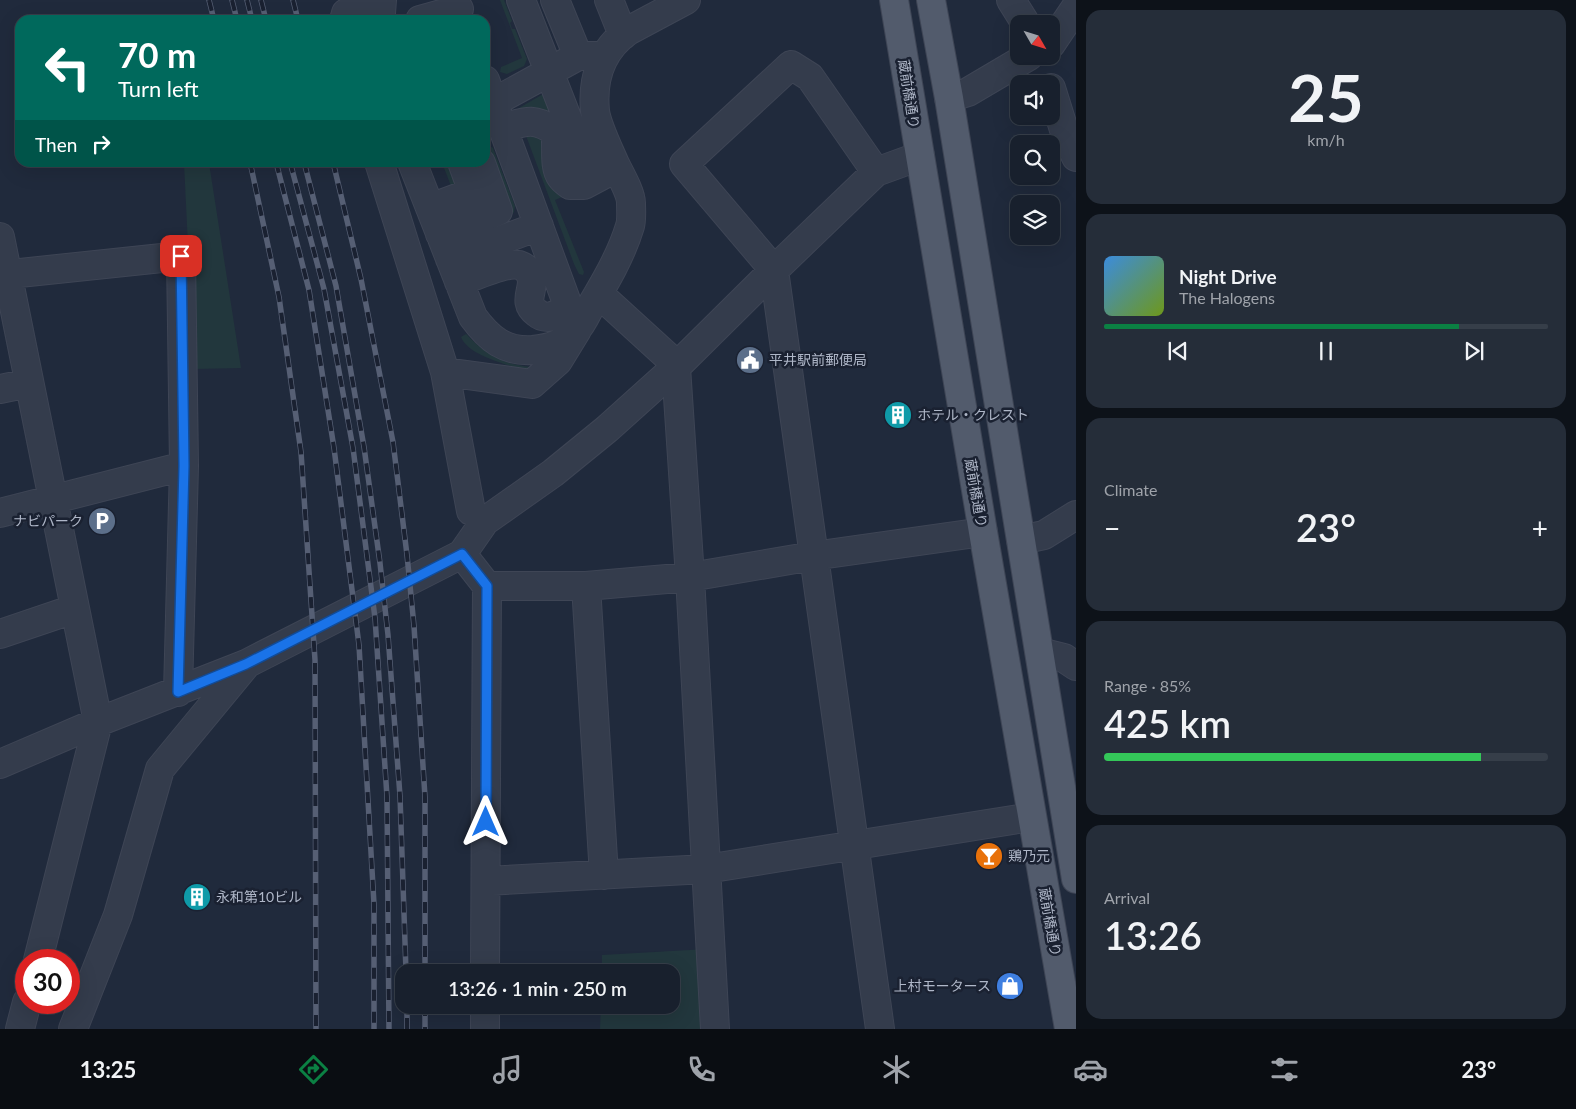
<!DOCTYPE html>
<meta charset="utf-8">
<style>
:root{--surface:#18202d;--page:#252d39;--text:#f1f3f6;--muted:#9fa3aa;--line:#363e49;--accent:#0b8043}
body{margin:0;font-family:Lato,"Noto Sans JP",sans-serif;background:var(--page);color:var(--text);height:100vh;display:flex;flex-direction:column;font-size:19px;white-space:nowrap}
*{box-sizing:border-box;margin:0}
p{font-size:16px;color:var(--muted)}
.icon{flex:none;width:28px;height:28px;fill:none;stroke:currentColor;stroke-width:2;stroke-linecap:round;stroke-linejoin:round}
.map{position:relative;flex:1;overflow:hidden}
.side{display:flex;flex-direction:column;gap:10px;padding:10px;background:#0d1219;width:500px}
.side>*{flex:none}
.top-card{position:absolute;left:15px;top:15px;width:475px;height:152px;border-radius:15px;box-shadow:0 5px 20px #0002,0 0 0 1px var(--line);background:#00695c;color:#fff;overflow:hidden}
.needle{width:32px;rotate:129deg}
.tools{position:absolute;left:1010px;top:15px;display:grid;gap:10px}
.tools a{display:grid;place-items:center;width:50px;height:50px;border-radius:10px;background:var(--surface);box-shadow:0 5px 20px #0002,0 0 0 1px var(--line);font-size:25px}
.speed{position:absolute;left:15px;top:949px;display:flex;gap:10px;font-size:25px;font-weight:700;text-align:center}
.speed>*{display:grid;place-content:center;width:65px;height:65px;border-radius:50%;background:var(--surface);box-shadow:0 5px 20px #0002,0 0 0 1px var(--line);line-height:1}
.speed .limit{border:8px solid #d22;background:#fff;color:#111}
.pin{position:absolute;display:grid;place-items:center;width:42px;height:42px;color:#fff;margin:-21px;border-radius:10px;box-shadow:0 2px 8px #0006}
.me{position:absolute;width:55px;margin:-28px;rotate:0deg;stroke-linejoin:round;filter:drop-shadow(0 0 4px #0008)}
.turn{display:flex;align-items:center;gap:18px;height:105px;padding:0 20px;font-size:22px}
.turn .icon{width:65px;height:65px;stroke-width:2.5}
.turn b{display:block;font-size:35px;line-height:42px}
.then{display:flex;align-items:center;height:48px;padding:0 20px;background:#0003;gap:10px;font-size:19px}
.big{font-size:38px;font-weight:600;line-height:1.1}
.side .card{flex:1;display:flex;flex-direction:column;justify-content:center;gap:8px;min-width:0;padding:0 18px;border-radius:15px;background:var(--page)}
.side .dial{align-items:center;gap:0}
.dial b{font-size:65px;line-height:1}
.song{display:flex;align-items:center;gap:15px}
.cover{width:60px;height:60px;border-radius:8px;background:linear-gradient(135deg,hsl(210 70% 55%),hsl(80 70% 35%))}
.played{height:5px;border-radius:2px;background:linear-gradient(90deg,var(--accent) 80%,var(--line) 80%)}
.keys{display:flex;justify-content:space-around;direction:ltr}
.heat{display:flex;justify-content:space-between;align-items:center;font-size:28px;direction:ltr}
.charge{height:8px;border-radius:4px;background:linear-gradient(90deg,#34c759 85%,var(--line) 0)}
.trip{position:absolute;left:395px;top:964px;width:285px;height:50px;border-radius:15px;background:var(--surface);box-shadow:0 5px 20px #0002,0 0 0 1px var(--line);font-weight:600;line-height:50px;text-align:center}
.dock{display:flex;height:80px;justify-content:space-around;align-items:center;background:#0a0d12;color:var(--muted)}
.dock .icon{width:35px;height:35px}
.dock .selected{color:var(--accent)}
.dock b{font-size:22px;color:var(--text)}
main{display:flex;flex:1;min-height:0}
.map>svg:first-child{display:block}
.green{fill:#22373d}
.lines{fill:none;stroke-linecap:round;stroke-linejoin:round}
.minor-casing{stroke:#3e4555;stroke-width:30}
.major-casing{stroke:#3e4555;stroke-width:30}
.minor{stroke:#343c4c;stroke-width:28}
.major{stroke:#525b6c;stroke-width:28}
.rail-casing{stroke:#565f74;stroke-width:5.5}
.rail{stroke:#1a2131;stroke-width:4;stroke-dasharray:11;stroke-linecap:butt}
.route-casing{stroke:#114b97;stroke-width:12}
.route{stroke:#1a73e8;stroke-width:9}
.labels{text-anchor:middle;stroke-width:5;stroke-linejoin:round;paint-order:stroke}
.street-label{font-size:14px;fill:#afb7c8;stroke:#1a2131}
.poi-label{font-size:14px;fill:#afb7c8;stroke:#1a2131;text-anchor:start}
</style>
<main>
<div class="map">
<svg width="1076" height="1029" viewBox="0 0 1076 1029">
<rect width="100%" height="100%" fill="#202a3c"/>
<path class="green" d="M500 0H504L512 21 510 23 512 29H515L527 59 524 66 507 74 500 72 501 67 522 58Z
M545 93 550 95 572 153 566 156 574 175 594 168H597L595 172C591 174 586 177 581 178 572 180 562 172 561 163 561 158 564 153 564 148 566 135 558 122 547 116 535 110 527 116 516 114V111L519 108Z
M543 131 546 159 603 188 572 200 569 194 555 200 584 272 583 275 579 274 574 264 525 133Z
M490 146 493 148 515 206 514 212 508 219 485 154V148Z
M184 163H209L241 368 194 369Z
M431 163H458L466 187 453 191 444 168 433 167Z
M466 334C488 356 500 363 531 367L532 370 529 372C511 365 469 357 461 337Z
M707 949 709 1029H600L601 1005H671V972H602V955Z"/>
<g class="lines">
<defs>
<path id="minor" d="M521 0 584 161 608 150
M555 0 578 56
M609 0 623 35
M1011 0 1026 24
M344 20 346 13 357 7 381 13 382 0
M420 20 459 9
M1051 44 1076 7
M1051 88 1065 133 1076 157
M949 98 968 92 1029 56
M485 107 578 56H604
M503 128C526 121 533 117 555 131 558 145 553 166 561 177 563 180 567 183 570 185H584L616 168
M379 162 445 372 471 511
M412 162 473 317C489 339 505 352 533 350 551 348 563 344 576 330 581 325 585 317 588 311 604 284 621 256 630 226 632 219 631 210 631 203 631 193 620 174 615 164 609 150 597 126 595 111 592 79 601 50 628 31L686 0
M876 172 810 77 791 65 684 164 774 270 880 1029
M430 208 473 192 462 162
M440 234 498 211 481 163
M0 237 98 722 38 960
M450 259 539 226
M0 275 181 256 184 466 178 692
M459 282C473 277 505 262 519 265 522 266 526 268 528 271 540 286 519 300 537 313 540 316 544 317 548 317 555 316 563 311 570 309
M599 294 667 356
M676 367 690 577 715 1029
M445 372 532 384 558 361 577 330 485 80
M0 389 29 383
M0 513 184 466
M1021 540 1044 535 1076 515
M462 554 487 586 485 972
M487 586H586L690 577 813 556 983 532
M586 586 604 875
M0 634 74 609
M1040 652 1064 658 1076 666
M0 764 98 722 246 664 462 554 485 521 553 473 607 429 676 367 774 270 876 172 920 156
M486 881 706 869 1031 817
M20 1029 27 1002
M73 1029 118 915 160 769 245 666
M485 1029V1005"/>
<path id="major" d="M894 0 983 532 1069 1029
M931 0 949 98 1076 879"/>
</defs>
<use href="#minor" class="minor-casing"/>
<use href="#major" class="major-casing"/>
<use href="#minor" class="minor"/>
<use href="#major" class="major"/>
<defs>
<path id="rail" d="M209 0 214 20
M232 0 237 20
M247 0 252 20
M261 0 266 20
M293 0 298 20
M250 162 279 297 301 452 315 660 316 1029
M276 162 309 290 334 448 359 645 374 904V1029
M290 162 324 289 353 448 375 618 387 797 389 1029
M304 162 336 286 364 447 380 563 388 635 400 796 406 972
M333 162 361 279 393 442 407 555 414 626 425 797V972
M425 1005V1029
M407 1029V1005"/>
</defs>
<use href="#rail" class="rail-casing"/>
<use href="#rail" class="rail"/>
</g>
<g class="lines">
<defs>
<path id="route" d="M181 256 184 466 178 692 246 664 462 554 487 586 486 822"/>
</defs>
<use href="#route" class="route-casing"/>
<use href="#route" class="route"/>
</g>
<defs>
<symbol id="civic-disc" viewBox="-11 -11 22 22"><circle r="9.5" fill="#5c6f8a" stroke="#1a2131"/><path d="M-.6-6.5H3V-4.5H.6V-3L4-1V1h2V6H-6V1h2V-1L-.6-3ZM-1.2 2.5V6h2.4V2.5Z" fill="#fff"/></symbol>
<symbol id="building-disc" viewBox="-11 -11 22 22"><circle r="9.5" fill="#0f9aa8" stroke="#1a2131"/><path d="M-4-6H4V6H1V3H-1V6H-4ZM-2.5-4.3h1.7v1.8h-1.7ZM.8-4.3h1.7v1.8H.8ZM-2.5-1h1.7V.8h-1.7ZM.8-1h1.7V.8H.8Z" fill="#fff"/></symbol>
<symbol id="parking-disc" viewBox="-11 -11 22 22"><circle r="9.5" fill="#5c6f8a" stroke="#1a2131"/><path d="M-3.5-5.5H1a3.5 3.5 0 0 1 0 7H-1V5.5H-3.5ZM-1-3.4V-.6H.8a1.4 1.4 0 0 0 0-2.8Z" fill="#fff"/></symbol>
<symbol id="bar-disc" viewBox="-11 -11 22 22"><circle r="9.5" fill="#e8710a" stroke="#1a2131"/><path d="M-6-5H6L.8 .8V4.5H3.5V6h-7V4.5H-.8V.8Z" fill="#fff"/></symbol>
<symbol id="shop-disc" viewBox="-11 -11 22 22"><circle r="9.5" fill="#3f7fe0" stroke="#1a2131"/><path d="M-5-2.5h2.3a2.7 3.5 0 0 1 5.4 0H5L5.5 6h-11ZM-1.5-2.5h3a1.5 2.3 0 0 0-3 0Z" fill="#fff"/></symbol>
</defs>
<g fill-rule="evenodd">
<use href="#civic-disc" x="734" y="344" width="32" height="32"/>
<use href="#building-disc" x="882" y="399" width="32" height="32"/>
<use href="#parking-disc" x="86" y="505" width="32" height="32"/>
<use href="#bar-disc" x="973" y="840" width="32" height="32"/>
<use href="#building-disc" x="181" y="881" width="32" height="32"/>
<use href="#shop-disc" x="994" y="970" width="32" height="32"/>
</g>
<g class="labels">
<g class="street-label">
<text transform="translate(909 94) rotate(81)" y="5">蔵前橋通り</text>
<text transform="translate(976 493) rotate(80)" y="5">蔵前橋通り</text>
<text transform="translate(1050 922) rotate(80)" y="5">蔵前橋通り</text>
</g>
<g class="poi-label">
<text x="769" y="365">平井駅前郵便局</text>
<text x="917" y="420">ホテル・クレスト</text>
<text x="83" y="526" text-anchor="end">ナビパーク</text>
<text x="1008" y="861">鶏乃元</text>
<text x="216" y="902">永和第10ビル</text>
<text x="991" y="991" text-anchor="end">上村モータース</text>
</g>
</g>
</svg>
<div class="tools">
<a><svg class="needle" viewBox="-14 -14 28 28"><path d="M0-13l5 13h-10z" fill="#e53935"/><path d="M0 13l5-13h-10z" fill="#9fa3aa"/></svg></a>
<a><svg class="icon" aria-label="sound" viewBox="0 0 24 24"><path d="M4 9h4l5-4v14l-5-4H4zM17 9q2 3 0 6"/></svg></a>
<a><svg class="icon" aria-label="search" viewBox="0 0 24 24"><circle cx="10" cy="10" r="6"/><path d="M15 15l6 6"/></svg></a>
<a><svg class="icon" aria-label="layers" viewBox="0 0 24 24"><path d="M12 4l9 5-9 5-9-5zM3 14l9 5 9-5"/></svg></a>
</div>
<div class="speed"><div class="limit">30</div></div>
<div class="pin" style="left:181px;top:256px;background:#d93025"><svg class="icon" aria-label="arrive" viewBox="0 0 24 24"><path d="M6 21V4h12l-3 4 3 4H6"/></svg></div>
<svg class="me" style="left:486px;top:822px" viewBox="-20 -20 40 40"><path d="M0-17L14 15 0 8-14 15z" fill="#1a73e8" stroke="#fff" stroke-width="4"/></svg>
<div class="trip">13:26 · 1 min · 250 m</div>
<div class="top-card">
<div class="turn"><svg class="icon" aria-label="left" viewBox="0 0 24 24"><path d="M17 20v-9H6M10 6l-5 5 5 5"/></svg><div><b>70 m</b>Turn left</div></div>
<div class="then">Then<svg class="icon" aria-label="right" viewBox="0 0 24 24"><path d="M7 20v-9h11M14 6l5 5-5 5"/></svg></div>
</div>
</div>
<section class="side">
<div class="card dial"><b>25</b><p>km/h</p></div>
<div class="card">
<div class="song"><i class="cover"></i><div><b>Night Drive</b><p>The Halogens</p></div></div>
<div class="played"></div>
<div class="keys"><svg class="icon" aria-label="previous" viewBox="0 0 24 24"><path d="M18 5L8 12l10 7zM5 5v14"/></svg><svg class="icon" aria-label="pause" viewBox="0 0 24 24"><path d="M8 5v14M16 5v14"/></svg><svg class="icon" aria-label="next" viewBox="0 0 24 24"><path d="M6 5l10 7-10 7zM19 5v14"/></svg></div>
</div>
<div class="card"><p>Climate</p>
<div class="heat"><a>−</a><b class="big">23°</b><a>+</a></div>
</div>
<div class="card"><p>Range · 85%</p><b class="big">425 km</b><div class="charge"></div></div>
<div class="card"><p>Arrival</p><b class="big">13:26</b></div>
</section>
</main>
<nav class="dock">
<b>13:25</b>
<svg class="icon selected" aria-label="directions" viewBox="0 0 24 24"><path d="M12 3l9 9-9 9-9-9zM9 14v-3h6M13 9l2 2-2 2"/></svg>
<svg class="icon" aria-label="music" viewBox="0 0 24 24"><path d="M9 18V5l10-2v13"/><circle cx="6" cy="18" r="3"/><circle cx="16" cy="16" r="3"/></svg>
<svg class="icon" aria-label="phone" viewBox="0 0 24 24"><path d="M5 4h4l2 5-3 2q2 4 5 5l2-3 5 2v4C11 20 4 13 5 4z"/></svg>
<svg class="icon" aria-label="climate" viewBox="0 0 24 24"><path d="M12 3v18M4 7l16 10M4 17L20 7"/></svg>
<svg class="icon" aria-label="car" viewBox="0 0 24 24"><path d="M5 17H2v-5l4-1 3-4h7l3 4 3 1v5h-3M9 17h6M6 11h13"/><circle cx="7" cy="17" r="2"/><circle cx="17" cy="17" r="2"/></svg>
<svg class="icon" aria-label="filters" viewBox="0 0 24 24"><path d="M4 7h16M4 17h16"/><circle cx="9" cy="7" r="2"/><circle cx="15" cy="17" r="2"/></svg>
<b>23°</b>
</nav>
